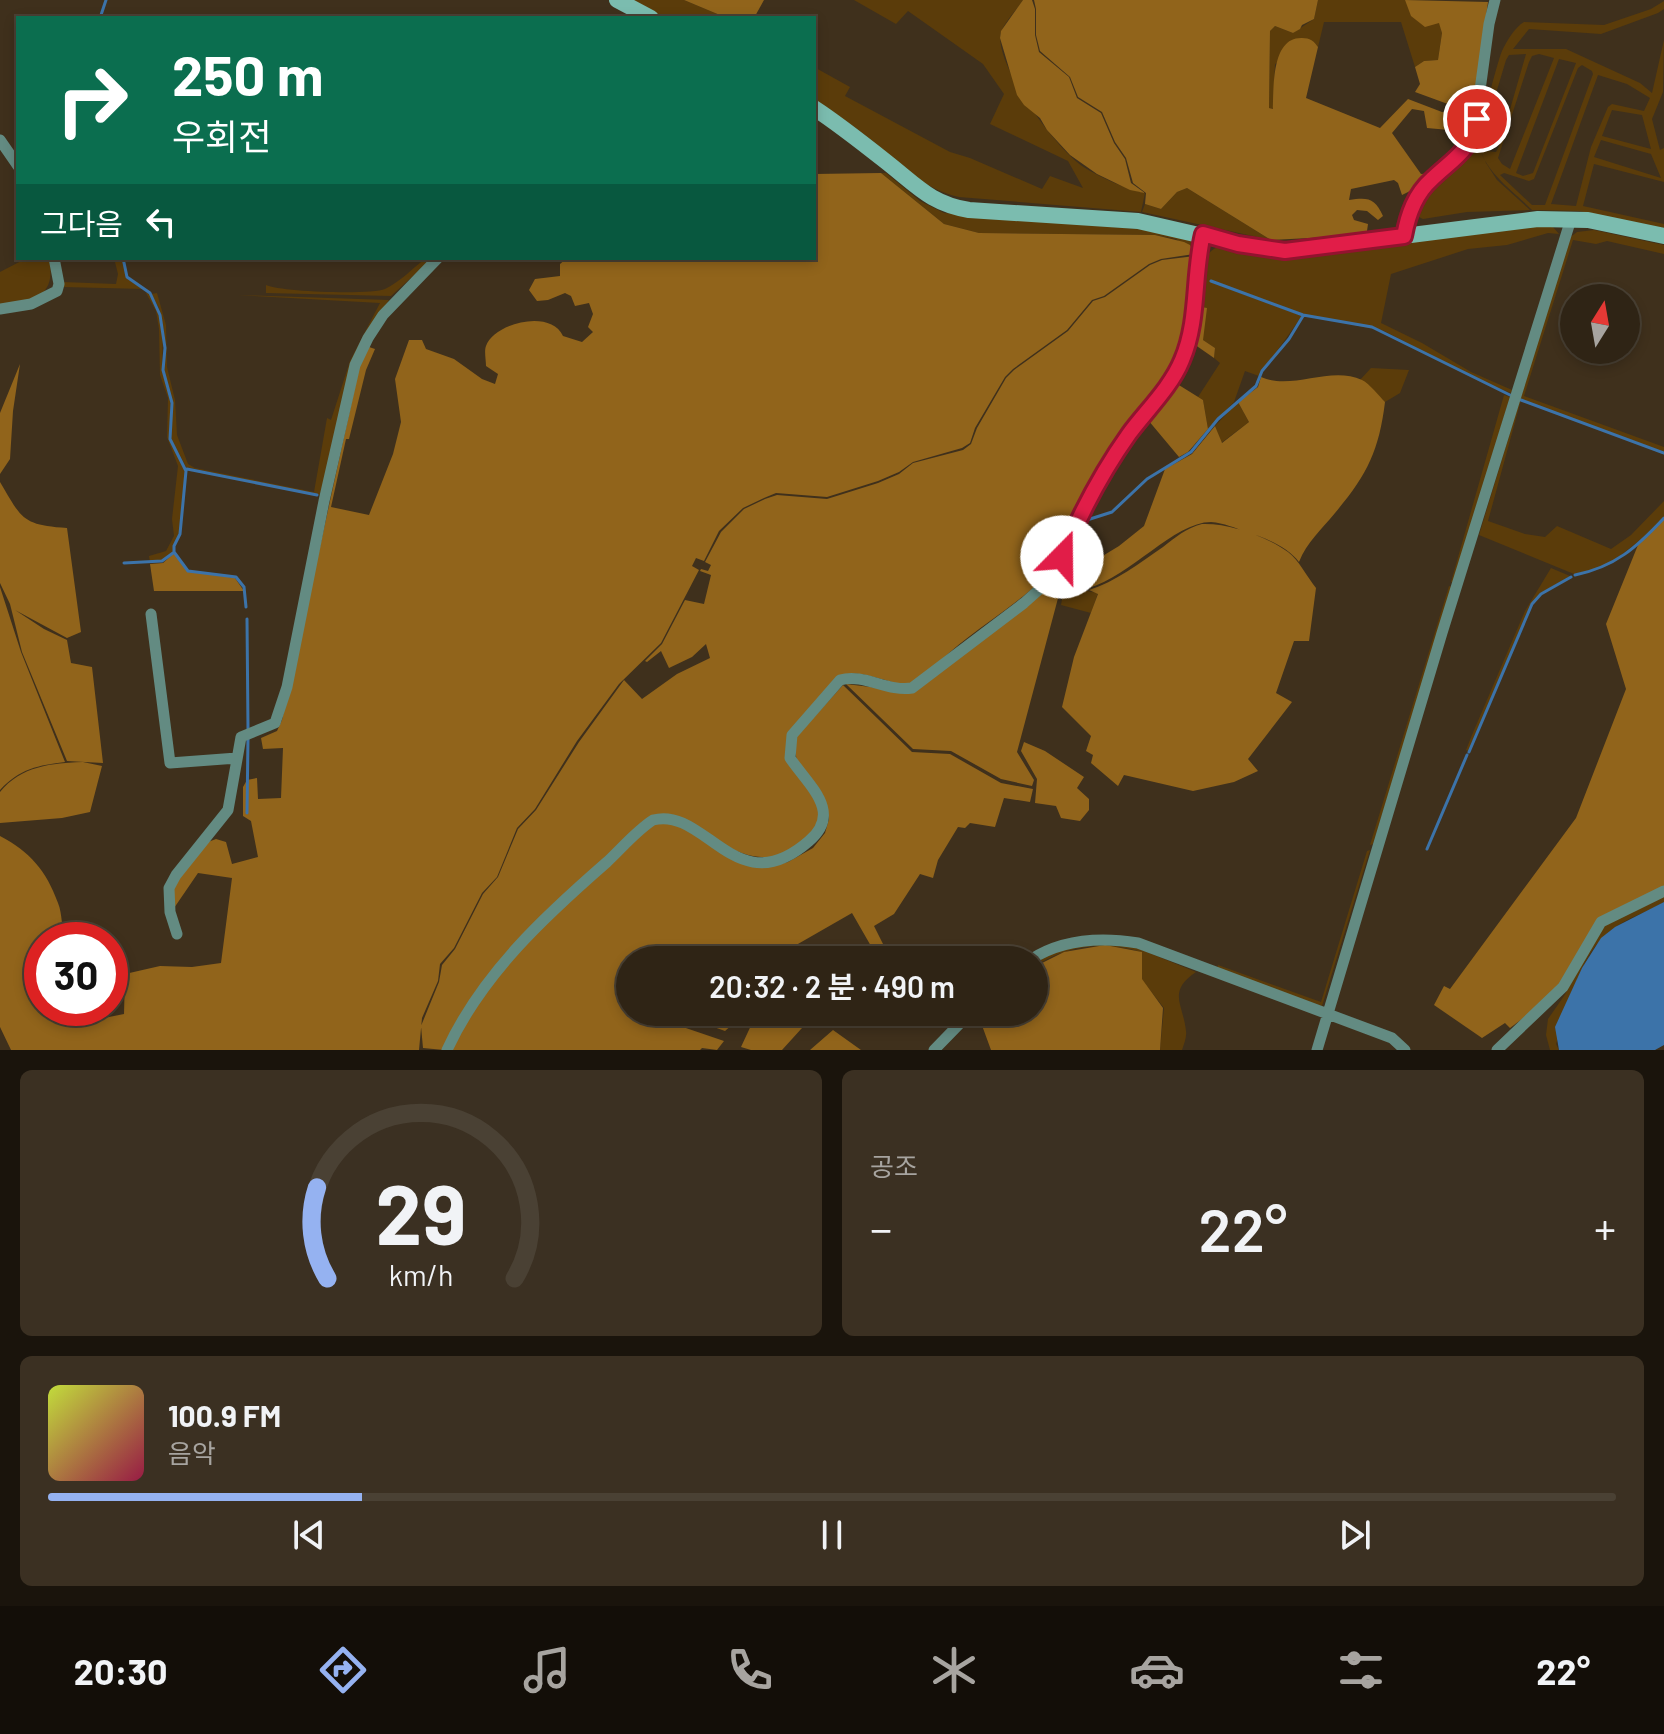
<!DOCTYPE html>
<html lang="ko">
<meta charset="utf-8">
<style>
:root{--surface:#2f2415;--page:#3b3022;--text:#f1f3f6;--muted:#a7a4a0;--line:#4a4134;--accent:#95b2f1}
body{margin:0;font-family:Barlow,"Noto Sans KR",sans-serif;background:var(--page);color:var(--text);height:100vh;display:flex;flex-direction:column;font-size:30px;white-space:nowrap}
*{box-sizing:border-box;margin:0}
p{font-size:26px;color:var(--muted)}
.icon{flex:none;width:44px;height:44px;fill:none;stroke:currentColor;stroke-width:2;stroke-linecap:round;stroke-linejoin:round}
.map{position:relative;height:1050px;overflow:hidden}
.drawer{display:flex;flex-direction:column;gap:20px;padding:20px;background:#1a140c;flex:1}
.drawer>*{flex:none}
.hud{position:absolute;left:16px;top:16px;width:800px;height:244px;border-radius:0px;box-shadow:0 4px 12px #0003,0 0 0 2px var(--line);background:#0b6e4f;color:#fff;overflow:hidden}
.needle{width:52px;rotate:11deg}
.buttons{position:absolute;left:1560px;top:284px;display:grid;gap:16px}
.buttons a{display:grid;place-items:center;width:80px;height:80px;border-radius:50%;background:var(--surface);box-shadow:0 4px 12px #0003,0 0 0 2px var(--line);font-size:40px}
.speed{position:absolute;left:24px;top:922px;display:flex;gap:16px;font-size:40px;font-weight:700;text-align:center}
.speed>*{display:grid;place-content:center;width:104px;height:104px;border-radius:50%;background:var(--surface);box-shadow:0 4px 12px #0003,0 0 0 2px var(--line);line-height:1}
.speed .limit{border:12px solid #d22;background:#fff;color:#111}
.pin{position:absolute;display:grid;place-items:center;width:68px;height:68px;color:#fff;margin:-34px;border:4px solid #fff;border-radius:50%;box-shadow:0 2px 8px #0007}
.me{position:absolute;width:88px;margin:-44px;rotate:22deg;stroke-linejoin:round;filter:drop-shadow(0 0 6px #0008)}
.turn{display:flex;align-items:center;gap:28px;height:168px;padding:0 24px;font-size:36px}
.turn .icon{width:104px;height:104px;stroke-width:2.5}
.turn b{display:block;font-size:56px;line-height:68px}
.then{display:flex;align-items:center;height:76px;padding:0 24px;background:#0003;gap:16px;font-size:30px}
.big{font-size:60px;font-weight:600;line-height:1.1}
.drawer .widget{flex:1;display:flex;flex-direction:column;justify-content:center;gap:12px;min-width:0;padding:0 28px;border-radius:12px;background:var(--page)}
.drawer .dial{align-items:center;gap:0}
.dial svg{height:208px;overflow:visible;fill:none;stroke:var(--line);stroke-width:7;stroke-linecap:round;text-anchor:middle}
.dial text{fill:var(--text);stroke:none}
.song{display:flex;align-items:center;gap:24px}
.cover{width:96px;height:96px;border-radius:12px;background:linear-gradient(135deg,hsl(70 70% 55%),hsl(340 70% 35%))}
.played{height:8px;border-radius:4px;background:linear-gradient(90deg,var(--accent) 20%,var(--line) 20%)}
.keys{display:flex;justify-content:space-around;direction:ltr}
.heat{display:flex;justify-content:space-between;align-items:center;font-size:44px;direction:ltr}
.drawer .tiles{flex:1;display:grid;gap:20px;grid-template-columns:1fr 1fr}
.widget:last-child{grid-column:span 2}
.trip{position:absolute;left:616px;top:946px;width:432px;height:80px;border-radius:40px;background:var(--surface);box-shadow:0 4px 12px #0003,0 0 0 2px var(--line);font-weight:600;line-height:80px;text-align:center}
.menu{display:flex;height:128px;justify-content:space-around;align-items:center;background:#130e08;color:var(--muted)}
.menu .icon{width:56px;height:56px}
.menu .selected{color:var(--accent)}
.menu b{font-size:36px;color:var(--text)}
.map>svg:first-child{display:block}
.green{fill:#5b3c0a;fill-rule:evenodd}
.forest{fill:#91641b}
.water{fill:#3c73a9}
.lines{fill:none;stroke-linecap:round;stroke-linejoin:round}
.stream{stroke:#3c73a9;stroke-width:3}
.street{stroke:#638b82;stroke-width:11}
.secondary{stroke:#7bbcaf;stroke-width:16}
.route-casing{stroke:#92132f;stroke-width:20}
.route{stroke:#e11d48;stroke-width:14}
</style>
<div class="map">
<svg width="1664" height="1050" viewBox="0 0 1664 1050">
<rect width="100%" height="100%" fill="#3f301c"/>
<path class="green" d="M631 0H684L727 18H665Z
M854 0H1023C1017 10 1001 25 1000 37 1000 72 1054 146 1082 166 1101 178 1124 188 1145 193L1141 212 959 197C925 190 901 165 875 143 855 127 835 113 814 99V67L850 87 845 96 950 152 970 158 1042 189 1050 176 1083 188 1068 161 990 124 1004 94 983 64 908 11 896 24Z
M1318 0H1405C1416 18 1415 24 1440 23L1442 33 1438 60 1424 61 1415 67 1401 22H1324L1318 47 1314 42 1275 64 1273 109 1269 108 1270 31 1275 26 1293 33 1314 19Z
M1664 1V9L1658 13 1601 34 1529 29 1513 49H1566L1640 83 1652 93 1664 40 1663 92 1652 119 1660 150 1664 148V182L1594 164 1583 206 1664 224V228L1579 211 1532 210C1513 190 1482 171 1479 142 1478 136 1498 60 1502 51 1506 42 1515 27 1524 22L1604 25 1651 9ZM1526 54 1500 144 1496 152 1486 151 1482 140 1506 60 1509 55ZM1539 54 1554 58 1510 169 1502 164 1498 158 1529 62 1532 56ZM1559 59 1576 63 1533 173 1523 176 1516 173ZM1582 65 1592 71 1593 74 1545 205H1532L1500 175 1504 173 1529 181 1534 179 1578 68ZM1598 75 1627 84 1650 98 1644 111 1612 104 1608 107 1591 147 1576 206 1551 204ZM1612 110 1642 115 1651 149 1602 136ZM1601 140 1651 154 1661 178 1594 157Z
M1475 138 1486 163 1497 180 1530 210 1467 212 1423 219 1419 217 1417 201Z
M881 173H886L920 201 944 213 1148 230 1191 239 1194 254 1176 239 1155 235 979 233 944 224Z
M1187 188 1271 240 1142 212 1145 204 1161 209 1177 192Z
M1518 225 1553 227 1559 234 1548 233 1507 245 1468 249 1391 274 1381 323 1422 343 1471 372 1512 390 1511 393 1483 382 1384 331 1303 315 1211 280 1210 282 1302 316 1259 376 1245 371 1234 402 1208 429 1203 400 1198 397 1220 363 1214 358 1215 348 1203 340C1198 316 1189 258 1218 247L1277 256Z
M1594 230 1664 245V254L1607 241 1596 244 1573 240 1524 396 1664 447V452L1521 400 1488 521 1525 534 1545 537 1557 526 1611 549 1631 535 1664 501V517L1644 537 1612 562 1604 567 1574 574 1479 535 1569 238 1577 232Z
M27 258H49C57 297 33 302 0 305V272Z
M114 258H122L127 278 145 289 63 287 62 282 116 284 118 274Z
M426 258H433L391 296 266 293V285C280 292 371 295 385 289 400 282 413 268 426 258Z
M146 293H149L157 309 163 331 162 370 171 404 169 439 186 471 180 534 173 552 162 560 150 562 149 556 166 551 174 536 172 519 178 466 167 437 168 398 160 375 159 329 156 311Z
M157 293 166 325 167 367 175 400 177 435 188 464 195 468 314 492 327 418 331 420 350 361 380 303 238 295 389 300 365 337 320 495 186 467 171 439 172 403 164 370V331L159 308 151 294Z
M1371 368 1409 370 1400 393 1385 402 1360 380Z
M1504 395 1510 397 1454 583 1451 582Z
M1238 402 1249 422 1221 443 1215 426Z
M1551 568 1570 576 1541 593 1532 604 1468 751 1466 750 1472 735 1525 611Z
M1065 583 1071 588 1098 593 1091 613 1061 605Z
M1449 586 1452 587 1373 844 1370 845Z
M1370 850 1322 1006 1217 969 1218 965 1321 1002 1367 851Z
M1664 896V902C1648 912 1629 917 1614 928 1579 952 1569 1006 1556 1044L1559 1050H1550L1546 1035 1548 1019 1564 996 1603 925Z
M1105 942 1132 946 1196 972C1167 992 1183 1003 1186 1031 1187 1037 1184 1044 1182 1050H1160L1164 1008 1142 980 1141 952C1105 941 1066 945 1034 967 1047 948 1083 945 1105 942Z"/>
<path class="forest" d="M684 0H764L754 18H727Z
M1023 0H1032L1035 9V35L1039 52 1069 77 1077 98 1101 113 1114 143 1125 159 1131 183 1145 193 1130 190 1097 174 1070 155 1047 130 1040 118 1024 105 1017 95 1000 38 1001 31Z
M1034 0H1318L1314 19 1302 25 1300 29 1293 33 1275 26 1270 31 1269 108 1273 109C1274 88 1271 37 1302 38 1310 38 1314 41 1318 47L1306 98 1380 128 1408 99 1442 112 1465 116C1478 134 1458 149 1446 162L1458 137 1449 130 1427 128 1424 111 1412 109 1392 133 1421 174 1435 173 1422 185 1402 195 1398 183 1394 180 1351 189 1349 200C1368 197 1375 198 1383 216L1378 220 1367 211 1357 210 1352 215 1354 220 1368 224 1367 231 1329 237 1271 240 1187 188 1177 192 1161 209 1145 204 1146 193 1133 183 1126 158 1115 142 1102 112 1078 97 1070 77 1040 51 1036 35V9Z
M1405 0 1488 2 1473 108 1467 111 1415 92 1420 84 1415 67 1424 61 1438 60 1442 33 1439 23 1425 27 1411 16Z
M881 173 944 224 979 233 1155 235 1184 242 1190 245 1194 254 1161 259 1149 264 1104 296 1092 300 1067 330 1013 369 1005 377 975 428 970 443 962 448 913 462 899 472 878 481 827 497 776 493 764 498 743 508 719 531 704 561 696 558 692 566 699 570 661 643 619 684 577 741 535 809 517 828 497 877 482 893 454 948 440 964 438 981 422 1018 419 1050H11L0 1027V836C30 852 46 870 58 903 63 915 60 928 68 940H42V1008H91L94 1020 124 1014 125 974 160 966 192 967 221 963 232 878 198 873 172 911 170 889 208 842 216 839 226 842 232 864 258 857 251 821 243 816V787L247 780 257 778 258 799 281 798 283 748 263 749 261 738 277 731 282 720 360 364 369 347 375 349 366 370 349 439H346L331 507 369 515 393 454 401 422 395 379 409 340H422L426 349 454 359 482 379 495 384 498 374 486 366C486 360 484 351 486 346 493 324 550 308 563 336L582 342 593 332 588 327 593 314 589 303 575 306 571 296 565 293 548 300 537 301 529 290 535 279 560 276V264L567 258H814V174Z
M1195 256 1185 335 1179 356 1045 577C1020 601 993 618 966 639 945 655 929 673 907 686 851 672 846 660 809 710 800 722 791 732 787 748L818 804 821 822C813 830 805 844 795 849 753 873 715 839 681 818L670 814 650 818 549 908 444 1050 423 1048 421 1026 439 982 442 965 455 949 483 894 498 877 518 829 536 810 579 742 624 680 642 699 677 674 710 658 706 644 692 657 669 668 661 651 647 662 645 661 662 644 685 600 704 604 711 575 700 571 701 569 708 571 711 565 705 562 721 532 744 509 765 499 777 495 827 499 878 483 899 474 913 463 963 450 971 444 977 428 1006 378 1014 370 1068 331 1093 301 1105 297 1150 265 1162 260Z
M1196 306 1207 308 1203 340 1215 348 1214 358 1191 342Z
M20 364 13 411 10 459 0 474V413Z
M1261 377C1292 391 1330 365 1362 380 1370 384 1379 396 1385 402 1379 451 1367 475 1335 513 1321 530 1307 542 1299 562 1287 546 1265 538 1247 532 1235 528 1224 523 1211 522 1174 522 1130 577 1088 588L1075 579 1091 563 1119 546 1144 526 1165 469 1192 454 1215 426 1222 443 1249 422 1238 402 1258 387Z
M1174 382 1203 400 1208 429 1188 452 1179 457 1148 420Z
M0 482C22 519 22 525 67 528L81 632 67 638 15 610 44 629 67 640 71 663 92 667 103 763 67 761 22 652 10 604 0 583Z
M1664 519V888L1606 915 1553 996 1510 1028 1505 1023 1482 1038 1434 1005 1444 986 1450 989 1576 818 1626 689 1606 624 1638 545Z
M1202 524C1229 523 1266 536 1288 552 1299 560 1307 577 1316 588L1309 641H1294L1276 693 1292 702 1248 759 1258 771 1234 782 1193 791 1124 775 1118 786 1091 763 1093 755 1086 751 1091 736 1062 707 1074 657 1098 594 1089 590C1115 582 1140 563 1163 547 1176 537 1186 528 1202 524Z
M174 553 188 571 235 578 244 591H154L150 564 163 563Z
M1051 583 1061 587 1017 752 1034 780 1032 786 1001 779 951 751 913 749 846 684 903 691Z
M0 587 21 652 65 762C39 765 19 769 0 790Z
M843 685 912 752 950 754 1001 783 1033 789 1030 802 1004 798 995 827 970 823 965 828 958 827 938 860 933 878 920 874 894 914 874 926 891 960H879L852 913 777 956 684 951 671 956 674 960H630V1012H806L812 1017 782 1050H751L741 1047 754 1019 743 1015 725 1031 683 1016 680 1026 724 1041 717 1050 702 1048 700 1050H452C490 961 579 892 649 826L669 821 756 866H773L788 862 813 848 825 833 829 819 827 806 797 762 795 750 797 736Z
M1024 742 1045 751 1084 777 1077 788 1089 799V810L1080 821 1061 818 1056 806 1035 803 1037 779 1021 751Z
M83 762 102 766 90 812 62 818 0 823V792C21 766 52 763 83 762Z
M1105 945 1142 952V979L1163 1008 1160 1050H991L980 1020 985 1012H1034V967L1064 952Z
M833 1030 861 1050H810Z"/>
<path class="water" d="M1664 902V1045L1655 1050H1559L1555 1027 1582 968 1601 938 1615 927Z"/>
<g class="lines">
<path class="stream" d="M100 18 106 0
M123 258 127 277 150 293 160 315 165 348 163 370 172 403 170 439 186 471 180 534 174 546V552L188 571 236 577 244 587 246 607
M1211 281 1303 315 1372 327 1510 395
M1521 400 1664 453
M187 469 317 495
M1087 520 1112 512 1147 479 1191 452 1218 419 1256 386 1262 371 1289 339 1303 316
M124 563 162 561 173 553
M1575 575C1615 567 1637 547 1664 518
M247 619 248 729
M1469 752 1532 604 1541 594 1571 577
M247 813 248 738
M1427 849 1467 755"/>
<path class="street" d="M0 140 18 166
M1404 236 1408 217 1421 190 1463 151 1474 134 1489 24 1495 0
M0 309 31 304 57 291 59 284 54 258
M151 614 170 763 237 758
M177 934 170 912 169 888 176 875 228 810 241 737 275 723 287 687 324 501 355 365 368 338 383 315 438 258
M1030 960C1062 939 1101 937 1138 943L1392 1038 1405 1050
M447 1050C482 974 545 916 607 862 622 848 636 831 653 820 706 806 736 905 809 841 843 812 809 786 790 758L792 735 840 680C864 673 887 692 912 688L1024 603 1042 587 1055 571 1079 516 1100 479 1183 359 1191 335 1198 254 1203 234
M934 1050 971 1012
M1317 1050 1442 633 1571 219
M1497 1050 1563 987 1601 922 1664 891"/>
<path class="secondary" d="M617 0 651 18
M814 108C840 125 865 145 889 164 918 187 932 204 969 210L1138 221 1238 244 1285 251 1538 219 1588 220 1664 236"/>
</g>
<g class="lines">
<defs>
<path id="route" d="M1062 557C1080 514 1102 472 1129 434 1146 411 1171 387 1182 360 1199 321 1193 275 1203 234L1238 244 1285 251 1404 236C1408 214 1415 194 1432 179 1454 158 1471 151 1477 119"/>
</defs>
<use href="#route" class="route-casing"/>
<use href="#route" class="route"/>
</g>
</svg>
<div class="buttons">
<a><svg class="needle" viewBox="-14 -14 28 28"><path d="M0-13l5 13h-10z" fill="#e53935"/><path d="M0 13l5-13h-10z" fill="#a7a4a0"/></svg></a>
</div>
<div class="speed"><div class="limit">30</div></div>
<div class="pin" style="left:1477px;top:119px;background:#d93025"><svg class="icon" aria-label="arrive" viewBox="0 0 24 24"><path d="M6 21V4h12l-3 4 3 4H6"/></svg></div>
<svg class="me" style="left:1062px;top:557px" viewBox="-20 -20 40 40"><circle r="19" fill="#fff"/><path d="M0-13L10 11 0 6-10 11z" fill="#e11d48"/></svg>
<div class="trip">20:32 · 2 분 · 490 m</div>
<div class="hud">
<div class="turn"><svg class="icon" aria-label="right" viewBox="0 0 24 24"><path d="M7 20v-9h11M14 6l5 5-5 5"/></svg><div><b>250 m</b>우회전</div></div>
<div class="then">그다음<svg class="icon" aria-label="left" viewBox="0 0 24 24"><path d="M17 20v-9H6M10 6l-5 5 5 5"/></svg></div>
</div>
</div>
<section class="drawer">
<div class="tiles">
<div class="widget dial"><svg viewBox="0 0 100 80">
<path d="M14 69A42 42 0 1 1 86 69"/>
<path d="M14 69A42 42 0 0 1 10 34" stroke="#95b2f1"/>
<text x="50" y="56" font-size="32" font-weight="700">29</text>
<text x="50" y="72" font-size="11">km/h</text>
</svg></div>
<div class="widget"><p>공조</p>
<div class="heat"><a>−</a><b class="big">22°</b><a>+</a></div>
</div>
<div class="widget">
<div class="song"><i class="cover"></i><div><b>100.9 FM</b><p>음악</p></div></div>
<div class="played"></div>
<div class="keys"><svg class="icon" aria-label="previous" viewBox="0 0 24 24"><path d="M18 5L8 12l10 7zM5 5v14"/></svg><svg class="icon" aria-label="pause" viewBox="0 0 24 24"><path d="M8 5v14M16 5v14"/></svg><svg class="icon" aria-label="next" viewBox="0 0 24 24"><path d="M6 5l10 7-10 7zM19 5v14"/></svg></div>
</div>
</div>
</section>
<nav class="menu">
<b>20:30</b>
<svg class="icon selected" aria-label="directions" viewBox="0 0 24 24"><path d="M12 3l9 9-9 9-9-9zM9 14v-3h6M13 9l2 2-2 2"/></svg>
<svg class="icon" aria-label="music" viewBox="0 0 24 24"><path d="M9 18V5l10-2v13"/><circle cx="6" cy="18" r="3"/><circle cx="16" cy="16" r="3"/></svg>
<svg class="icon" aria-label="phone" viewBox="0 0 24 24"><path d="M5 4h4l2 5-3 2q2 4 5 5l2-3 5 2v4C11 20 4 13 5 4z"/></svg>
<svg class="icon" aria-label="climate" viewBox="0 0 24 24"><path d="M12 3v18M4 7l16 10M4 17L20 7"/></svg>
<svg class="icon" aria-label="car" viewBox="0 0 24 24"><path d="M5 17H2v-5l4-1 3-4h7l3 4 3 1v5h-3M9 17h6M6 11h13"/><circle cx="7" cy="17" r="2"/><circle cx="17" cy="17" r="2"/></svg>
<svg class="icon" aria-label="filters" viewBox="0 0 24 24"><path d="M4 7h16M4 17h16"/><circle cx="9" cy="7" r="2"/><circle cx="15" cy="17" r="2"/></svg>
<b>22°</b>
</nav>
